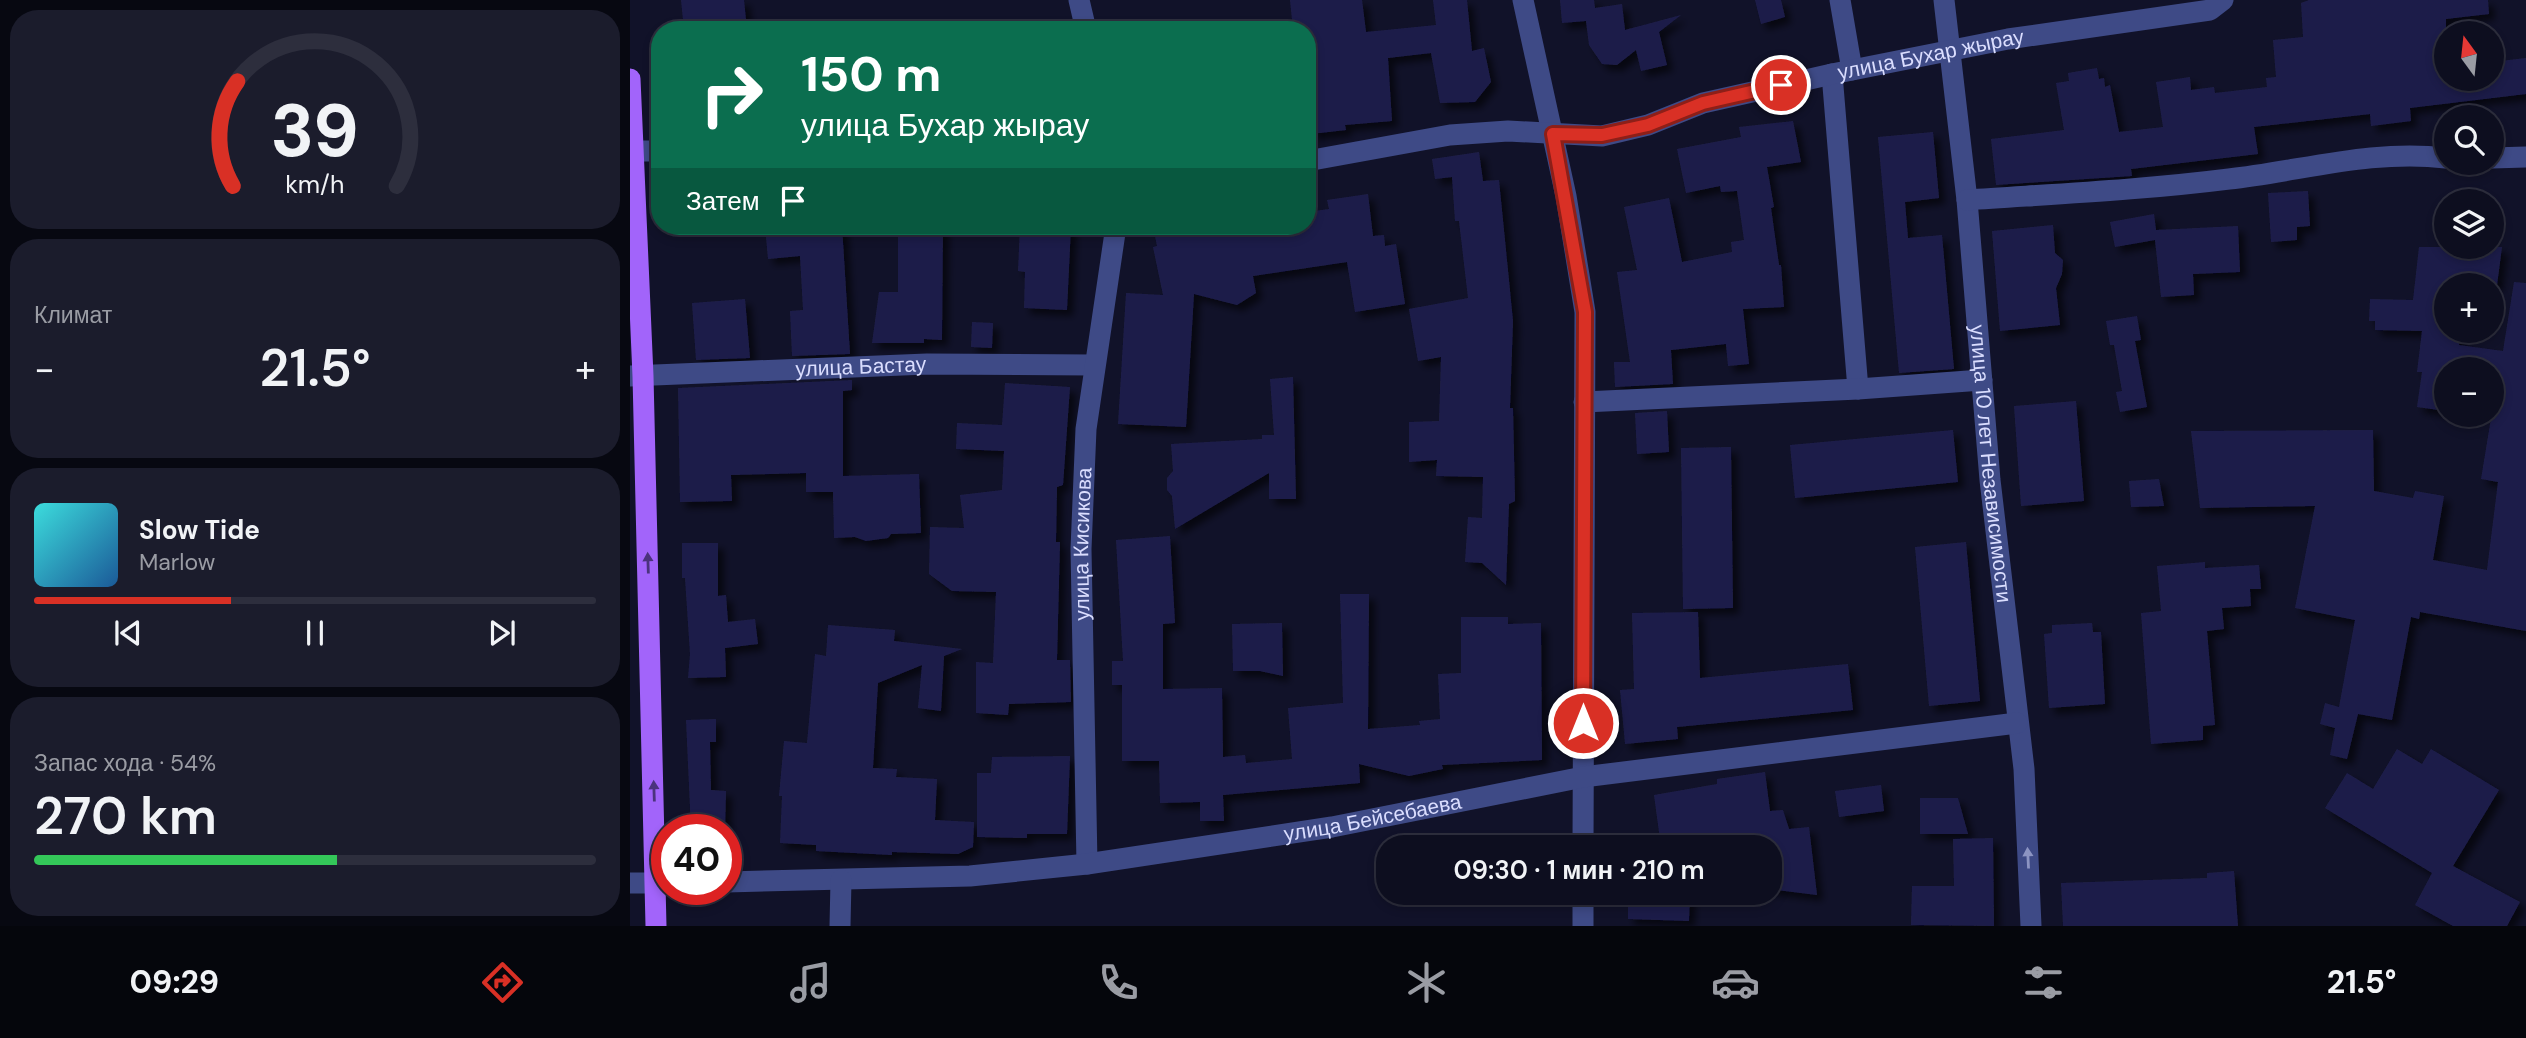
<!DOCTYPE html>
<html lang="ru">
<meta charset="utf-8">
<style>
:root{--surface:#0d0e1f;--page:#1b1c2c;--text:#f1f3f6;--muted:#9a9ca4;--line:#2d2e3d;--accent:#d93025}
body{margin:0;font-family:"DM Sans",sans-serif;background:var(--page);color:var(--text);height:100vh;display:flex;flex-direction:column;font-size:26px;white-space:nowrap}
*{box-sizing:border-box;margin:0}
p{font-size:23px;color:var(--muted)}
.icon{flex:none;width:38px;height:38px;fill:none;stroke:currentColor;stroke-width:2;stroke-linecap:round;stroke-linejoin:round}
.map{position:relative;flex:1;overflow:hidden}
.side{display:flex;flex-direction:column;gap:10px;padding:10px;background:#070811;width:630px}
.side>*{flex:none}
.hud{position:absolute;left:21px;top:21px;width:665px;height:214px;border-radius:28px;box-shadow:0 4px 10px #0003,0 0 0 2px var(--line);background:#0b6e4f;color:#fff;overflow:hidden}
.needle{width:46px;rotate:345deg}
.buttons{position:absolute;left:1804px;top:21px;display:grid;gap:14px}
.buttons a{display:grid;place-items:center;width:70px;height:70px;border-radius:50%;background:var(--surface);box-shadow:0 4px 10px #0003,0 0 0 2px var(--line);font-size:35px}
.speed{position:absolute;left:21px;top:814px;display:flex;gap:14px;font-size:35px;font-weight:700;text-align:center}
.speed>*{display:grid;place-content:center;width:91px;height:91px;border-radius:50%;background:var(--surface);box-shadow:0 4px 10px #0003,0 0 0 2px var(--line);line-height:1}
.speed .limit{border:10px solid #d22;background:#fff;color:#111}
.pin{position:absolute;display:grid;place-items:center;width:60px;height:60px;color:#fff;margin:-30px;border:4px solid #fff;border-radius:50%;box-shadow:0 2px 7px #0007}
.me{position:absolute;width:77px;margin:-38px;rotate:0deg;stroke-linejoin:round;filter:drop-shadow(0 0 5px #0008)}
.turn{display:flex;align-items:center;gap:24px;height:147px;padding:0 35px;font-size:32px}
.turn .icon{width:91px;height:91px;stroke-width:2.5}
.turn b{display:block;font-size:49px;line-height:60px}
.then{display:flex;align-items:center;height:66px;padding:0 35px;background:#0003;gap:14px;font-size:26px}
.big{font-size:52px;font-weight:600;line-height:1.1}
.side .card{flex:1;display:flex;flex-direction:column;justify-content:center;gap:10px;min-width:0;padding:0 24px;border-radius:28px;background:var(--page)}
.side .dial{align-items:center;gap:0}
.dial svg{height:182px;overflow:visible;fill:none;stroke:var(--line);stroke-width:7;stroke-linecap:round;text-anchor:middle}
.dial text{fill:var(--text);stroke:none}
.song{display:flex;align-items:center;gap:21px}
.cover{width:84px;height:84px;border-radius:10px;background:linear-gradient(135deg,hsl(180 70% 55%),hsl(210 70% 35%))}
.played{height:7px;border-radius:4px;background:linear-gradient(90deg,var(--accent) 35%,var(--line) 35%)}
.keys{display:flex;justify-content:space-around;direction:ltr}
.heat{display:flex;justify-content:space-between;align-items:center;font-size:38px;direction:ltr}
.charge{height:10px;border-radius:5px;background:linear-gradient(90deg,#34c759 54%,var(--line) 0)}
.trip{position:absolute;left:746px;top:835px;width:406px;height:70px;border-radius:28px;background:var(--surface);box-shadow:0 4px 10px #0003,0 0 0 2px var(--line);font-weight:600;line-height:70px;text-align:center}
.dock{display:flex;height:112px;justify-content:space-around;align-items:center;background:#05060c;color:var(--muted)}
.dock .icon{width:49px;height:49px}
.dock .on{color:var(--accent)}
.dock b{font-size:32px;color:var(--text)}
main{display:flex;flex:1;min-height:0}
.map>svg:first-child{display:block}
.building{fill:#1e1e49;filter:url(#shadow)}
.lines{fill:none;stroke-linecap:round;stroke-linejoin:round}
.minor{stroke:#3e4a86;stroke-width:21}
.major{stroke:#a264fa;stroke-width:21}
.oneway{fill:#4b337d}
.oneway2{fill:#8c94c2}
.route-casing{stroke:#8d1f18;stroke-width:18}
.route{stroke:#d93025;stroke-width:12}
.labels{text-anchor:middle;stroke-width:7;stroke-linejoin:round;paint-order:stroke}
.street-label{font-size:21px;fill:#daddfe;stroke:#111229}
</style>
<main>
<section class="side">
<div class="card dial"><svg viewBox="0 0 100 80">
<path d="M14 69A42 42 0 1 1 86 69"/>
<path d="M14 69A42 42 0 0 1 16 23" stroke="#d93025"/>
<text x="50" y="56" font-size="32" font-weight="700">39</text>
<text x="50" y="72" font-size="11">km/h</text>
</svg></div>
<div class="card"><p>Климат</p>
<div class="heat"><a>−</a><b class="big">21.5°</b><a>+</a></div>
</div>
<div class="card">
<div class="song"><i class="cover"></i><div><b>Slow Tide</b><p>Marlow</p></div></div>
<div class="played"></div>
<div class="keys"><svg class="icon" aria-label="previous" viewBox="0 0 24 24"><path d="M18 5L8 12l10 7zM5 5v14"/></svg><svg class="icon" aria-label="pause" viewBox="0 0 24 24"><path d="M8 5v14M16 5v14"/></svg><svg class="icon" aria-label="next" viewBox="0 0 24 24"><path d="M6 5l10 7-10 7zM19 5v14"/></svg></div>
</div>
<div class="card"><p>Запас хода · 54%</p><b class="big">270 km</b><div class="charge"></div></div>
</section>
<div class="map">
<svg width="1896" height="926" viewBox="0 0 1896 926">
<defs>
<filter id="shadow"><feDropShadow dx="6" dy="6" stdDeviation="3.5" flood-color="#0009"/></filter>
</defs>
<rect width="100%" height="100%" fill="#111229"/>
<path class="building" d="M51 0H114L117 30H54Z
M660 0H732L736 32 806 25 803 0H837L842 51 854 48 861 82 845 102 810 103 801 53 758 58 762 121 715 125 716 130 681 134 677 106V30H663Z
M930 0H964L965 8 992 4 995 30 1051 15 1029 32 1037 65 1011 71 1006 50 987 65 972 64 959 45 956 21 932 23Z
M1125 0H1151L1155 17 1131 24Z
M1679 0H1858L1859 14 1816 19V79H1862V62L1896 58V94L1780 108 1781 121 1741 126 1740 114 1624 127 1628 154 1501 169 1502 176 1366 185 1361 139 1434 130 1426 83 1439 81 1438 73 1467 68 1469 79 1474 78 1475 87 1480 85 1489 132 1533 127 1526 82 1560 77 1561 90 1584 87 1585 93 1637 87 1636 78 1646 77 1643 40 1673 37 1671 3Z
M1163 121 1171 162 1137 167 1144 207 1141 208 1149 265H1151L1154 307 1113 309 1119 364 1098 366 1096 344 1041 350 1043 384 985 387 984 362H1000L987 272 1007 270 994 207 1039 198 1052 262 1102 252 1101 242 1114 240 1107 191 1091 192 1090 186 1056 193 1047 149 1111 137 1109 127Z
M1303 132 1309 198 1275 202 1278 238 1312 235 1324 369 1269 373 1248 137Z
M849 152 853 181 869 180 883 321 880 408H883L885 501 879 504 876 585 852 563 835 562 838 517 852 518 853 477 806 476 807 460 779 462V422L809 421 811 357 788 361 779 309 838 298 829 221H825L822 177 805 179 802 159Z
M1678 191 1680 226 1667 227V240L1641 242 1638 193Z
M738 194 743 236 754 235 755 246 766 244 775 304 725 312 717 262 623 276 626 293 607 305 564 294 556 427 488 424 496 293 533 295 523 247 527 246 523 226H574L576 237 625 231 624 226H677V212L699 209 697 200Z
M1524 214 1526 230 1608 226 1610 272 1563 274 1564 295 1531 297 1525 240 1485 247 1480 222Z
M1423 225 1425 253 1433 260 1432 274 1426 288 1430 325 1370 331 1362 231Z
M135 226H212L220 354 162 356 160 311 173 310 170 256 138 259Z
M268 226H313L312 340 294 339V343H242L249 292H268Z
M390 226H441L437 310 394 308 395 272 388 271Z
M1789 247H1872L1867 285H1816V331H1831L1829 345 1873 351 1884 282 1896 283V631L1790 612 1789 619 1781 617 1762 720 1728 714 1717 759 1700 755 1705 728 1690 724 1695 703 1709 707 1725 620 1665 608 1685 506 1570 508 1561 431 1743 430 1744 491 1783 498 1785 491 1814 496 1803 560 1857 570 1868 482 1851 479 1869 370 1827 365 1826 369 1816 368V411L1787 407 1792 372H1787L1792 331 1745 330V321H1739L1740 299 1783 300Z
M115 299 120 358 66 360 62 303Z
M1507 316 1511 340 1505 341 1517 407 1490 412 1486 392 1492 391 1484 345H1480L1476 321Z
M342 322 363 323 362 348 341 347Z
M663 377 666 499H639V473L545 529 542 496 537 490V478L543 471 541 444 632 439V435H644L640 379Z
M222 380V390L213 391V476L289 474 291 533 261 534 258 538 236 541 225 537 204 538 203 492H176V473L101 475 102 501 50 502 48 388Z
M375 383 440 387 433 485 427 487 426 542H430L427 660H440L441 702 379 704 378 715 346 713V662L363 663 366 592 322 591 299 574 300 527 334 528 330 495 372 490 374 451 326 449 327 423 372 425Z
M1446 401 1454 501 1391 506 1384 406Z
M1037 411 1039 452 1007 454 1005 413Z
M1323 430 1328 482 1165 498 1160 445Z
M1101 447 1103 608 1053 609 1051 448Z
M1529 479 1534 506 1501 507 1499 481Z
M540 536 545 623 533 624V689L592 688 593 757 615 755 616 763 662 759 658 708 713 703 710 594H739L738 729 790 725 789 721 810 719 808 674 831 673V617H878V624L911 623 912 760 812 765 813 769 779 776 729 764 730 783 593 795 594 821H570V802L530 803 529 761H492V685H482V661H493L486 540Z
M1336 542 1350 701 1299 706 1285 547Z
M52 543H88V596L96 595 98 622 125 619 128 644 95 648 96 677 58 678 60 654 55 578H52Z
M1575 562V568L1629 565 1631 589H1620L1621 606 1592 608 1594 629 1577 631 1585 725 1573 726V740L1521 744 1511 613 1531 611 1527 566Z
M1068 612 1070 678 1218 664 1223 710 1047 727 1048 739 995 744 990 690 1004 689 1002 613Z
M652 623 653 676 630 671H603L602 624Z
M1462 623 1463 632H1471L1475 704 1419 708 1414 634 1422 633V625Z
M198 625 265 630 264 641 332 649 314 656 311 711 288 708 292 665 248 683 243 768 267 769 266 777 307 779 305 820 344 822 343 847 328 854 262 852V855L186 851V845L150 843 152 796H149L154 741 177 743 185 654 196 656Z
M86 719V742H80L81 790 96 791 95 830H61L56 720Z
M1767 749 1792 764 1801 749 1869 790 1823 866 1890 902 1877 926H1823L1785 905 1802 873 1695 808 1717 773 1743 789Z
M440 756 437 834H397V838L347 837V773H361L362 757Z
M1135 772 1140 811 1153 810 1159 829 1179 827 1187 895 1139 889V847H1031L1024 795 1087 784V779Z
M1251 785 1254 811 1209 817 1205 791Z
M1290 798H1328L1338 834H1290Z
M1363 838 1364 926 1281 925 1282 886H1324L1323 839Z
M1604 871 1608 926H1433L1431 883 1577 878V873Z
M998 892H1060L1059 921 998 919Z"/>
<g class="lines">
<g class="minor">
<path d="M449 0 456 30"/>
<path d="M893 0 936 196 955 312 953 847"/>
<path d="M1210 0 1222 70"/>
<path id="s1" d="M1314 0 1337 200 1360 480 1394 769 1401 926"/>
<path d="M1202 74 1228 389"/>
<path d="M4 151H30"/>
<path d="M1862 158 1896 157"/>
<path id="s2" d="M677 161 820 135 878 131 972 136 1018 125 1073 103 1202 74 1378 39 1580 10 1593 0"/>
<path d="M1337 200C1424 194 1512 190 1599 179 1672 171 1742 149 1816 158"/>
<path id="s3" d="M0 376 297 364 463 365"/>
<path d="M954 402 1228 389 1352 380"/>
<path id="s4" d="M457 864 451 549 456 429 486 226"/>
<path id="s5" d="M96 882 340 876 457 864 702 827 953 777 1387 723"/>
<path d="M0 883H37"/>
<path d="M210 926 211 880"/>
<path d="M953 926V892"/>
</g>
<path class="major" d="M0 79 13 376 26 926"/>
</g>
<defs><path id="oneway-solid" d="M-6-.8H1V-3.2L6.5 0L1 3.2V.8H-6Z" transform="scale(1.75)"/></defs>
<g class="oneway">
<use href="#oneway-solid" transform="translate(18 563) rotate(-92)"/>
<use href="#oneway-solid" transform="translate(24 791) rotate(-92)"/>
</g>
<use class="oneway2" href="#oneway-solid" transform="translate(1398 858) rotate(-93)"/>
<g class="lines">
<defs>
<path id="route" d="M953 723 955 312 923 134 972 135 1018 125 1073 103 1151 85"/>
</defs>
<use href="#route" class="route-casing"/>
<use href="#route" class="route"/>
</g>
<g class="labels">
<g class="street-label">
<text dy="7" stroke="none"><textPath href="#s2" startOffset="637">улица Бухар жырау</textPath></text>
<text dy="7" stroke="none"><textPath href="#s3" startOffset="231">улица Бастау</textPath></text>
<text dy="7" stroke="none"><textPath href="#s1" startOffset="466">улица 10 лет Независимости</textPath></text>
<text dy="7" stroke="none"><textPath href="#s4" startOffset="320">улица Кисикова</textPath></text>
<text dy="7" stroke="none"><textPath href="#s5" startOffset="651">улица Бейсебаева</textPath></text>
</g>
</g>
</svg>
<div class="buttons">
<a><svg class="needle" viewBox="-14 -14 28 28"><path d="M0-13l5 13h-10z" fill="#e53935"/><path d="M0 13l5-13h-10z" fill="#9a9ca4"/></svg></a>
<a><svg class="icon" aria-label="search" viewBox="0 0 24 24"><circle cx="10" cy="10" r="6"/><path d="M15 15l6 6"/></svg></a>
<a><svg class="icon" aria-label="layers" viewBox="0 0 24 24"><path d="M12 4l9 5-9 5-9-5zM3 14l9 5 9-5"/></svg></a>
<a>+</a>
<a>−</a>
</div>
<div class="speed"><div class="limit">40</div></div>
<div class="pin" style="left:1151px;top:85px;background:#d93025"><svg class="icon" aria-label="arrive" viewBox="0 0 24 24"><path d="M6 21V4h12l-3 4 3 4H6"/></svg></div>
<svg class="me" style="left:953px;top:723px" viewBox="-20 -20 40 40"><circle r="17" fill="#d93025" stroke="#fff" stroke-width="3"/><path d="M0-11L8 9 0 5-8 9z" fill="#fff"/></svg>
<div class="trip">09:30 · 1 мин · 210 m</div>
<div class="hud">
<div class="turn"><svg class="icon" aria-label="right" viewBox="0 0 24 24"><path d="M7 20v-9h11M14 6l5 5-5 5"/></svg><div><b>150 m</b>улица Бухар жырау</div></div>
<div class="then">Затем<svg class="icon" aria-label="arrive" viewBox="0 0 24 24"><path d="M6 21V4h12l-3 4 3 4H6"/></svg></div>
</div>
</div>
</main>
<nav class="dock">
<b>09:29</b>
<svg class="icon on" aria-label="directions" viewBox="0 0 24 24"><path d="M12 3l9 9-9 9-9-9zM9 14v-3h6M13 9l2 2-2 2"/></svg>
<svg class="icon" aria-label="music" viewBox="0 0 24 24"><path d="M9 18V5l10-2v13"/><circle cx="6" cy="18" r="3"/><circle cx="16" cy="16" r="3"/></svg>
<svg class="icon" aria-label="phone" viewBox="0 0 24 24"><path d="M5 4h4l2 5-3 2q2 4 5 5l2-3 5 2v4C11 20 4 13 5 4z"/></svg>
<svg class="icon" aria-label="climate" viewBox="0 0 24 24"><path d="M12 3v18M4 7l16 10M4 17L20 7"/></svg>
<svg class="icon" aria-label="car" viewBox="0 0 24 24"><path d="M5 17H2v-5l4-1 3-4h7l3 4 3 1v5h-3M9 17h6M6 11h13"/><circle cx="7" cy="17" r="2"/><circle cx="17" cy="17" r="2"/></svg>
<svg class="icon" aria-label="filters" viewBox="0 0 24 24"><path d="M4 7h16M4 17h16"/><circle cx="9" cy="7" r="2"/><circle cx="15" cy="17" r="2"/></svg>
<b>21.5°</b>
</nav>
